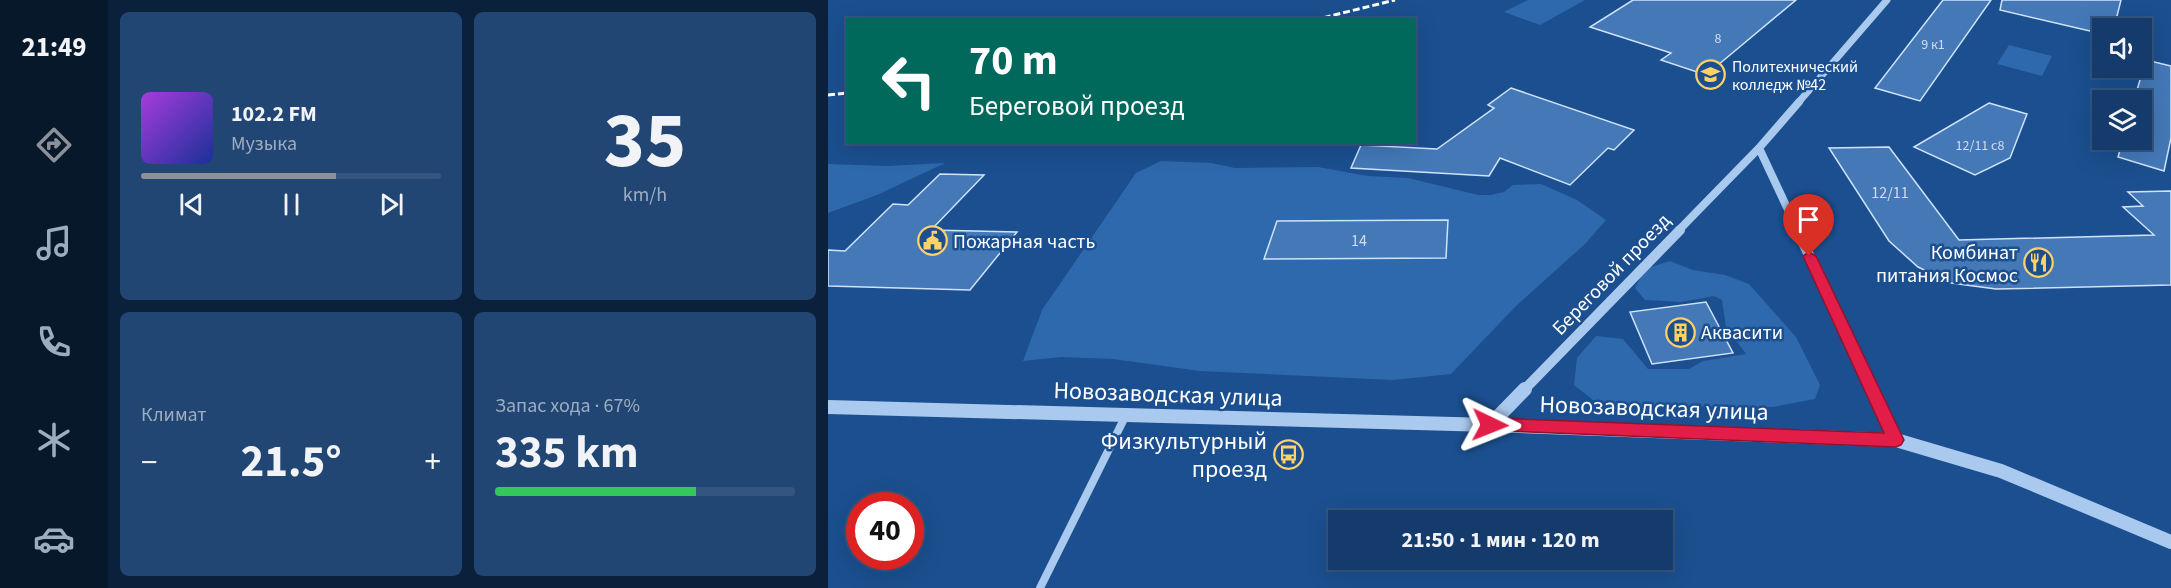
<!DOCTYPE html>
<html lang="ru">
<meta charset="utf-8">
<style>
:root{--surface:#143b6b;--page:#214673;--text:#f1f3f6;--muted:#9dadc1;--line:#33557e;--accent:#8c9099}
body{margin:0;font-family:"Source Sans 3",sans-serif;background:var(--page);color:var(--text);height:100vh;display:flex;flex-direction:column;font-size:22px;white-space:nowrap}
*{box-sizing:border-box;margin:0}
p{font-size:20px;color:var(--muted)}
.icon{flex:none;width:33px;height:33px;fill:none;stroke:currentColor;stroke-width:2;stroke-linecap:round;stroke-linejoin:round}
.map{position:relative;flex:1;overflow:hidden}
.details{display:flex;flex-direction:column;gap:12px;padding:12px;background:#0b203b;width:720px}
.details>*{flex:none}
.guide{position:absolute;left:18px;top:18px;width:570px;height:126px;border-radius:0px;box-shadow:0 6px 24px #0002,0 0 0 2px var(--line);background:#00695c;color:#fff;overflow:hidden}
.controls{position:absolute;left:1264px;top:18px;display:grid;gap:12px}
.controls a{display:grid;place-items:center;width:60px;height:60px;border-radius:0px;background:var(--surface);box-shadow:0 6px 24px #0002,0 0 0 2px var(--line);font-size:30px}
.speed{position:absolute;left:18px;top:492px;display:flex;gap:12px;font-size:30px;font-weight:700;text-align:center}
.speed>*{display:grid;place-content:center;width:78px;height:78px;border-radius:50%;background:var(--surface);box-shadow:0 6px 24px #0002,0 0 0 2px var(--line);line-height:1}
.speed .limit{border:9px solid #d22;background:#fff;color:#111}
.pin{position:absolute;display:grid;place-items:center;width:51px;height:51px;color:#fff;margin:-62px -26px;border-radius:50% 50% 50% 0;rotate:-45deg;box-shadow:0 0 6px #0007}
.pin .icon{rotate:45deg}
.me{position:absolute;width:66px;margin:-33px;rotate:92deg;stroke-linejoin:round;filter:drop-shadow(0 0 4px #0008)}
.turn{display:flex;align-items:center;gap:21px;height:126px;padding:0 24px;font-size:27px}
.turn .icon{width:78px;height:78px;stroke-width:2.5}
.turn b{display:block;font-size:42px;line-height:51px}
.big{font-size:45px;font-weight:700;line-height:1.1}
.details .card{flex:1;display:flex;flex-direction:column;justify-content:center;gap:9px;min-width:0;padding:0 21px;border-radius:9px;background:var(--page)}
.details .dial{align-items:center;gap:0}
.dial b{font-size:78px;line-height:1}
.song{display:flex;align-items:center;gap:18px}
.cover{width:72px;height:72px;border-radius:9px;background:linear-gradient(135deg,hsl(280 70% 55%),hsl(230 70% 35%))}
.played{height:6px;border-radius:3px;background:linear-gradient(90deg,var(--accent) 65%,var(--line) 65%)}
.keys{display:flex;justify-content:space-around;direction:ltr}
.heat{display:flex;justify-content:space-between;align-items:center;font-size:33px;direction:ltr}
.charge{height:9px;border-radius:4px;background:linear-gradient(90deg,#34c759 67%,var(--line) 0)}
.details .tiles{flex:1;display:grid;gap:12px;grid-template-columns:repeat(2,1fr)}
.trip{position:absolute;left:500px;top:510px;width:345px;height:60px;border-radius:0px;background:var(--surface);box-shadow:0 6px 24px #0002,0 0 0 2px var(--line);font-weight:700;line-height:60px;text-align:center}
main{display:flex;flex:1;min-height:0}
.tab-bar{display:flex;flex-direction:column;width:108px;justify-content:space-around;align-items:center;background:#08182b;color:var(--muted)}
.tab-bar .icon{width:42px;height:42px}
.tab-bar .active{color:var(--accent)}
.tab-bar b{font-size:27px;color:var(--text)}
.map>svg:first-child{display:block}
.green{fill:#2e69ad;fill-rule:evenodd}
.building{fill:#4478b7;stroke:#cfe3fa;stroke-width:1.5}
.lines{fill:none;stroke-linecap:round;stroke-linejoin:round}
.minor{stroke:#a9c9ee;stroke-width:8}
.tertiary-far3{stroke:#a9c9ee;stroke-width:7}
.tertiary-far2{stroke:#a9c9ee;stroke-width:8}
.tertiary-far1{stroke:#a9c9ee;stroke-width:10}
.tertiary{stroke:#a9c9ee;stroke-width:14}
.rail{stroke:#fff;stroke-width:3;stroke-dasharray:7 3;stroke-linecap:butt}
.route{fill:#e11d48;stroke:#92132f;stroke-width:1.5}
.labels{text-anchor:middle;stroke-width:5;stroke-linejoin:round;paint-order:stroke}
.far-number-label{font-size:14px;fill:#d0dded}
.far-poi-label{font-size:16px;fill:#fff;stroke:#1b4f8f;text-anchor:start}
.number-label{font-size:16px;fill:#d0dded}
.poi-label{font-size:20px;fill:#fff;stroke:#1b4f8f;text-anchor:start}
.street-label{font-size:20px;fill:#fff;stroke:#1b4f8f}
.near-street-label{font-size:24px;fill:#fff;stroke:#1b4f8f}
.near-poi-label{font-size:24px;fill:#fff;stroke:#1b4f8f;text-anchor:end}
</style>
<main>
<nav class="tab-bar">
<b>21:49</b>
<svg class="icon active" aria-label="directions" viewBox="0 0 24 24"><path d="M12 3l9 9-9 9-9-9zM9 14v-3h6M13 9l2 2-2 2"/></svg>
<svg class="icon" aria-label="music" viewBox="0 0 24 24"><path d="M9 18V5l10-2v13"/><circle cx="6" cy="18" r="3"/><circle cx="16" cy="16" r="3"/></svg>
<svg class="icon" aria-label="phone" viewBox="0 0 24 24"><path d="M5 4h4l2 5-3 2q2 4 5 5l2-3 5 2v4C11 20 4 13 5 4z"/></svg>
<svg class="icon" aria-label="climate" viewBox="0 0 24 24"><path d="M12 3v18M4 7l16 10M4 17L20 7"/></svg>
<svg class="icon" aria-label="car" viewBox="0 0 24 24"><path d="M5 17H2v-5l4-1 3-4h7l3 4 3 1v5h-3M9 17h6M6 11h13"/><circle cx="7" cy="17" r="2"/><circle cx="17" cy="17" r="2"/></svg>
</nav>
<section class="details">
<div class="tiles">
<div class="card">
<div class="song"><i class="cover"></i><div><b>102.2 FM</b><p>Музыка</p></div></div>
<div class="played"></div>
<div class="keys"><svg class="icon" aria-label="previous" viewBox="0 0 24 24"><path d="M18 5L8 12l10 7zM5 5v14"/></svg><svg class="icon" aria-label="pause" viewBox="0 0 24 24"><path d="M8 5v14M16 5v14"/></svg><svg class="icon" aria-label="next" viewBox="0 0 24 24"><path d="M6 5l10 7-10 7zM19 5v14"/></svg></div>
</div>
<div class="card dial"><b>35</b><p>km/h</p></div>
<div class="card"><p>Климат</p>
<div class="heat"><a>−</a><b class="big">21.5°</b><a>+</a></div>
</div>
<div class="card"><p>Запас хода · 67%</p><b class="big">335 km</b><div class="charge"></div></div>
</div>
</section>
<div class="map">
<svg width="1343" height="588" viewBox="0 0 1343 588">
<rect width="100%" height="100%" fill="#1b4f8f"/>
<path class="green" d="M700 0H757L712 25 676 12Z
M1181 45 1224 56 1214 76 1169 64Z
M333 161 383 163 407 168 490 167 540 176 580 178 650 195H663L676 192 685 185 713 184 749 200 778 220 757 244 688 306 623 374 565 380 372 371 285 359 233 357 195 361 214 310 308 173ZM620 220 617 258 437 259 449 221Z
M117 163 49 195 0 213V164L60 166Z
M842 261 865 270 897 275 921 284 968 337 992 385 987 399 945 407 812 406 765 400 746 385 749 358 768 336 795 339 820 369H861L875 361 918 354 898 327 894 300 886 296 853 302 817 300 807 288 817 269Z"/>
<path class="building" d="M805 0H968L878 75 833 60 843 53 762 27Z
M1115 0H1163L1092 101 1047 88Z
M1174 0H1293L1286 28H1275V34L1172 10Z
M1318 60 1343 66V138L1336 171 1290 157 1295 140H1314V100H1306Z
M683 88 806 130 786 150 780 148 742 185 672 158 661 176 523 168 533 145 609 149 666 108 660 105Z
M1161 103 1199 114 1182 158 1147 175 1086 147Z
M1061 147 1131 240 1326 235 1295 207 1315 206 1300 192 1343 191V285L1168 289 1123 283 1090 267 1061 241 1001 148Z
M112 174 156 175 103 230 189 232 142 290 0 286V250L17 251 65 204 80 205Z
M620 220 618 258 436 259 449 221Z
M878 302 905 353 824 364 802 312Z"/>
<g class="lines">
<path class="minor" d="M212 588 297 417"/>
<path class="tertiary-far3" d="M970 103 1059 0"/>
<path class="tertiary-far2" d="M931 148 970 231
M850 231 931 148 971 102"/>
<path class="tertiary-far1" d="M969 230 1045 390
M696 390 852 230"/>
<path class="tertiary" d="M1044 389 1068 440
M0 407 662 425 1068 440 1173 471 1343 542
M662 425 697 389"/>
<path class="rail" d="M486 20 567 0
M0 95 20 93"/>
</g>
<path class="route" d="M981 252 988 256 1076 440 1073 445 1068 447 656 430 654 425 656 420 662 418 1056 433 975 256Z"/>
<defs>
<symbol id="university-ring" viewBox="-11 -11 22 22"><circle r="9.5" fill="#1b4f8f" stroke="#ffd166" stroke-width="1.5"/><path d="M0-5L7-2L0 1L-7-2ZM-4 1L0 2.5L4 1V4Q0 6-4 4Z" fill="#ffd166"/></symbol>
<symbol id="civic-ring" viewBox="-11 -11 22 22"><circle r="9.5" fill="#1b4f8f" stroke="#ffd166" stroke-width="1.5"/><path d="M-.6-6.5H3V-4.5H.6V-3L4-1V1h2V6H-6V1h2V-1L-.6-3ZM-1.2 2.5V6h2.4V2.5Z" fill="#ffd166"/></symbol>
<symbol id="restaurant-ring" viewBox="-11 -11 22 22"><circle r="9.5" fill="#1b4f8f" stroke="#ffd166" stroke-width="1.5"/><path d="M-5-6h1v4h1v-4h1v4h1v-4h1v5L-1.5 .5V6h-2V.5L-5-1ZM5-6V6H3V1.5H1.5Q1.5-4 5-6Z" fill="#ffd166"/></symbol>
<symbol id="building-ring" viewBox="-11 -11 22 22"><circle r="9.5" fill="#1b4f8f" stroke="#ffd166" stroke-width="1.5"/><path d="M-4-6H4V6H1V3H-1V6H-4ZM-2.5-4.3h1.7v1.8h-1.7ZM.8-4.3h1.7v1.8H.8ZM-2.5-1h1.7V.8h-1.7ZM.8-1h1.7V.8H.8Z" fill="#ffd166"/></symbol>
<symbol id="bus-ring" viewBox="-11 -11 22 22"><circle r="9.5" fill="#1b4f8f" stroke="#ffd166" stroke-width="1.5"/><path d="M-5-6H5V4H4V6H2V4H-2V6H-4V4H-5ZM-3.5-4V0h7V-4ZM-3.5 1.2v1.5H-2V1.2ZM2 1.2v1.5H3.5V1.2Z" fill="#ffd166"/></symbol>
</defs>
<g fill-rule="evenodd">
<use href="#university-ring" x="866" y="58" width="33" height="33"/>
<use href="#civic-ring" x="88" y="224" width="33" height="33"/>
<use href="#restaurant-ring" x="1194" y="246" width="33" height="33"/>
<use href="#building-ring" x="836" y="316" width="33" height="33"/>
<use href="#bus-ring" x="444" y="438" width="33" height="33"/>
</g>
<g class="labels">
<g class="far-number-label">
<text x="890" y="43">8</text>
<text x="1105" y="49">9 к1</text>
<text x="1152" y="150">12/11 с8</text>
</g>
<g class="far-poi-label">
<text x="904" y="72">Политехнический<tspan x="904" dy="18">колледж №42</tspan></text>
</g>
<g class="number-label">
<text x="1062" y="198">12/11</text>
<text x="531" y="246">14</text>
</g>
<g class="poi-label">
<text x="125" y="248">Пожарная часть</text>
<text x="1190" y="259" text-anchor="end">Комбинат<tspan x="1190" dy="23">питания Космос</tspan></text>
<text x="873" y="339">Аквасити</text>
</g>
<g class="street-label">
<text transform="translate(783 274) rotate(-46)" y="7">Береговой проезд</text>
</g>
<g class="near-street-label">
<text transform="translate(340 394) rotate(2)" y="8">Новозаводская улица</text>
<text transform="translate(826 408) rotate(2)" y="8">Новозаводская улица</text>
</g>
<g class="near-poi-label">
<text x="439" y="449">Физкультурный<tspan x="439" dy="28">проезд</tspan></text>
</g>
</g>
</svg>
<div class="controls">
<a><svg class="icon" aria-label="sound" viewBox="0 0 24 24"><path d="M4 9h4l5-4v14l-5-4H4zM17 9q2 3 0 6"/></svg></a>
<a><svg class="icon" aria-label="layers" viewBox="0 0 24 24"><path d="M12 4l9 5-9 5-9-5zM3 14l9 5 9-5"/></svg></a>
</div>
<div class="speed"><div class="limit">40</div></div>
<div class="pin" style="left:981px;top:256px;background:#d93025"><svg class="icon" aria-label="arrive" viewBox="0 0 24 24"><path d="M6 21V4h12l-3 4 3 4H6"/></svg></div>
<svg class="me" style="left:662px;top:425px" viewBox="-20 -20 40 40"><path d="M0-17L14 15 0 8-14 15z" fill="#e11d48" stroke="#fff" stroke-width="4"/></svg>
<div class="trip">21:50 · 1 мин · 120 m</div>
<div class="guide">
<div class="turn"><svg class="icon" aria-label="left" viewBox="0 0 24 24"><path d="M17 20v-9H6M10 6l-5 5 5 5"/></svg><div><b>70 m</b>Береговой проезд</div></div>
</div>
</div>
</main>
